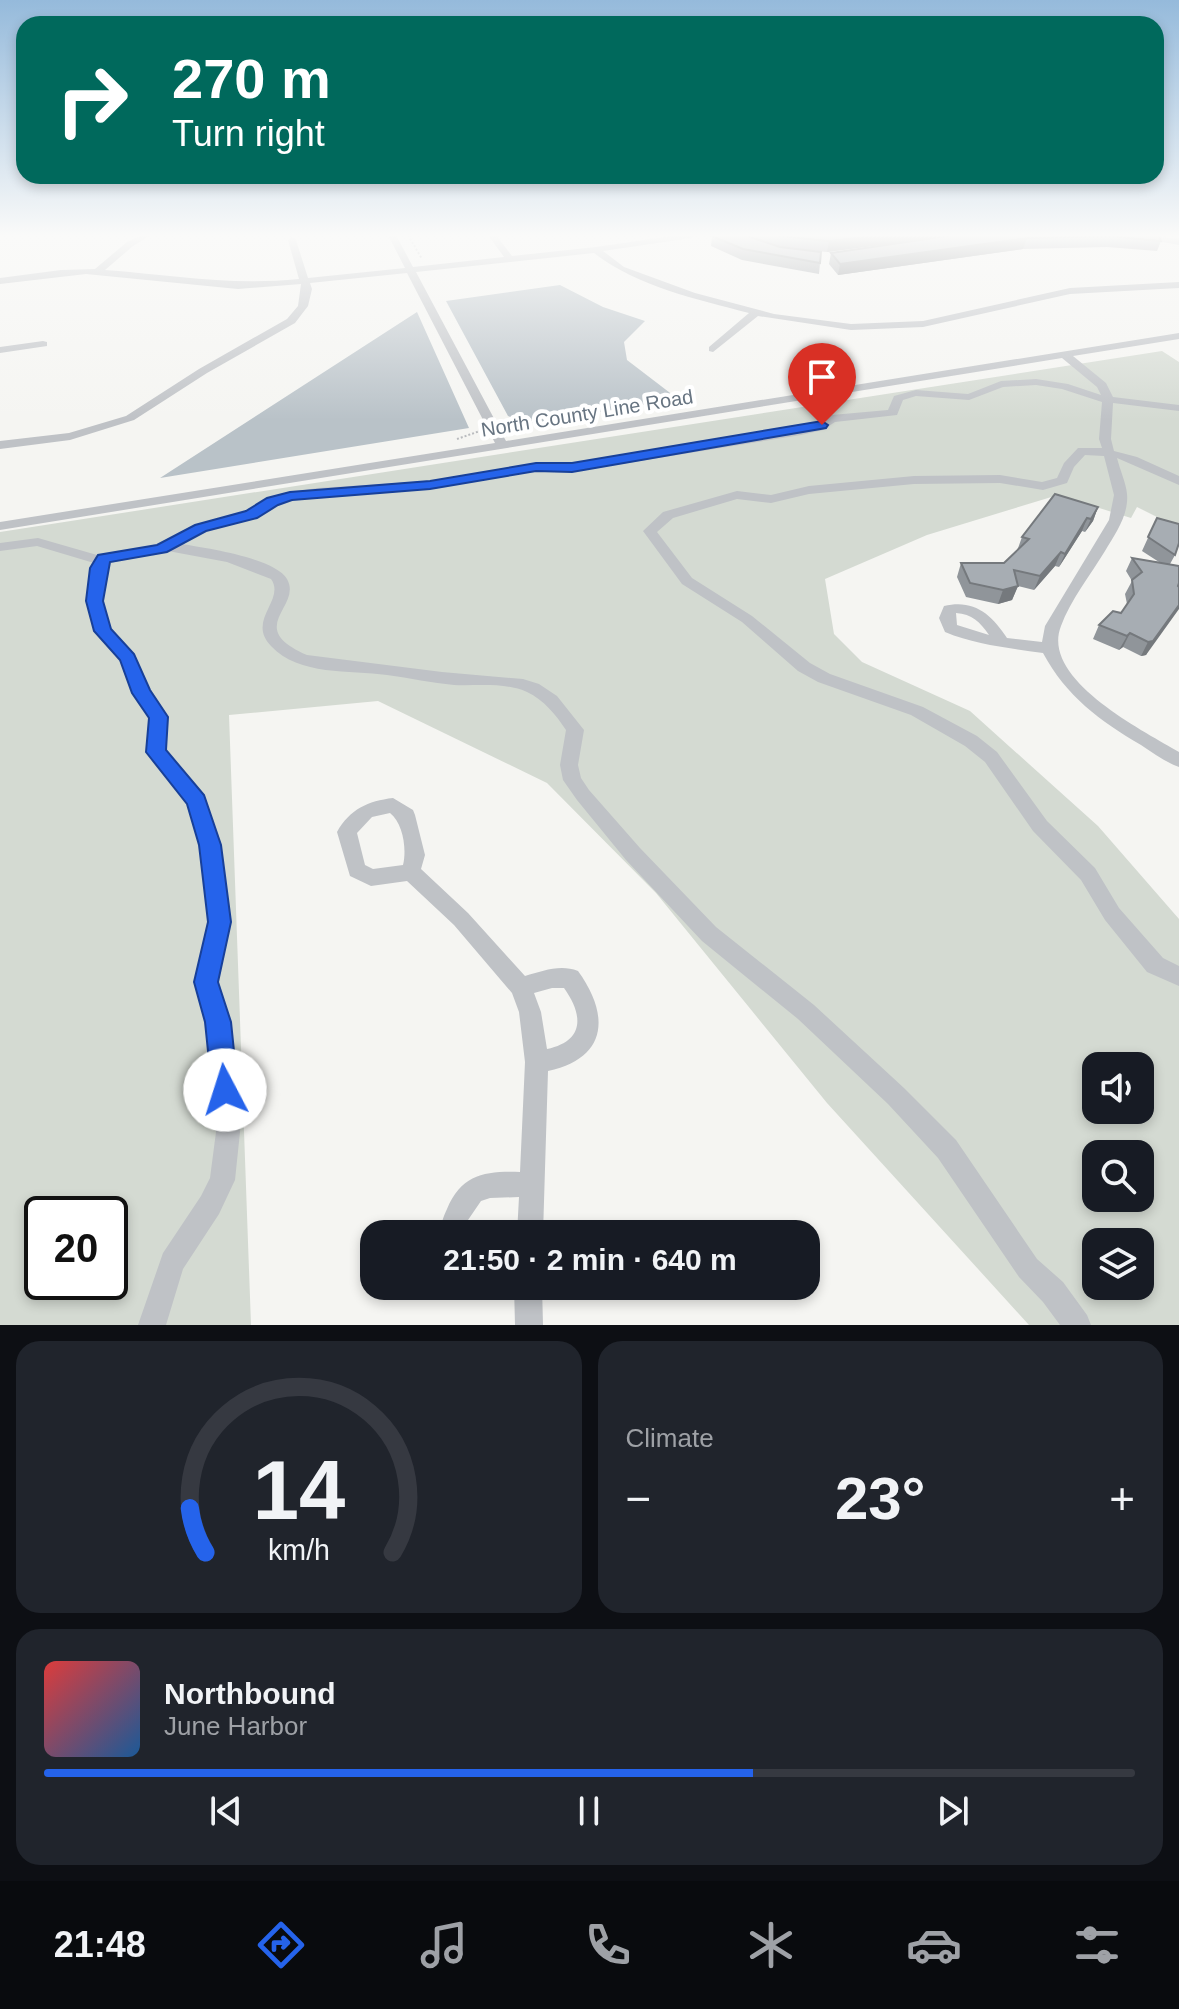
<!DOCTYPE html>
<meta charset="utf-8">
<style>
:root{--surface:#171b24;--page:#20242c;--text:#f1f3f6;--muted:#9ea1a6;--line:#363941;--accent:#2563eb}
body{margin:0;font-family:Helvetica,sans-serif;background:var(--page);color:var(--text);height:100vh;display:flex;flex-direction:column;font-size:30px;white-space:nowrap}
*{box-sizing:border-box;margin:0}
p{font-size:26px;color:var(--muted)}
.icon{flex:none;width:44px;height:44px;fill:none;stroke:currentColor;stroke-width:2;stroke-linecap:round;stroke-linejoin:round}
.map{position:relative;height:1325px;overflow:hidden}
.sheet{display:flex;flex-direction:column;gap:16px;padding:16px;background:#0d0f14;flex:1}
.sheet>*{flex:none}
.hud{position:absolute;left:16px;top:16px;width:1148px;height:168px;border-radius:24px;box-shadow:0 4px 12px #0003;background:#00695c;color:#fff;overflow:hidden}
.fabs{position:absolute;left:1082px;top:1052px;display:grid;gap:16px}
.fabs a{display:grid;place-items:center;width:72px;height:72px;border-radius:16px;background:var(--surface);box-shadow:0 4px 12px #0003;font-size:40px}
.speed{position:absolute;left:24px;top:1196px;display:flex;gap:16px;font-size:40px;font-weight:700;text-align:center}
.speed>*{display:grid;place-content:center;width:104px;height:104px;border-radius:50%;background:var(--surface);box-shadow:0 4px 12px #0003;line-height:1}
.speed .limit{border:4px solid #111;border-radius:12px;background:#fff;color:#111}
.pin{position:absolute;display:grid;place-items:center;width:68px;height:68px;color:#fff;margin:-82px -34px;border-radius:50% 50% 50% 0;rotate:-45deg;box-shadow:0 0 8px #0007}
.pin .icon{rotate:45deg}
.me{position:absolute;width:88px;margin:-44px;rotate:355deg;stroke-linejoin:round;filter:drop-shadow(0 0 6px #0008)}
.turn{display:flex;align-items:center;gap:28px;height:168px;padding:0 24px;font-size:36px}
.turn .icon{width:104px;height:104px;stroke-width:2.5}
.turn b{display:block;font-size:56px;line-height:68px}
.big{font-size:60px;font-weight:600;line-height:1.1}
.sheet .widget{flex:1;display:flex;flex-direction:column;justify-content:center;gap:12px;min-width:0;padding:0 28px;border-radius:24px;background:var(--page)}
.sheet .dial{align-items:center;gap:0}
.dial svg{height:208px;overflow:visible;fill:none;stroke:var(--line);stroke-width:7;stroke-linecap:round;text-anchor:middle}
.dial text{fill:var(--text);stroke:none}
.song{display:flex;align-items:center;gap:24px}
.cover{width:96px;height:96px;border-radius:12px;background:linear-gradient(135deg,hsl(0 70% 55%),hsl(210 70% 35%))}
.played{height:8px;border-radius:4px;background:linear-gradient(90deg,var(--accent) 65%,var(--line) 65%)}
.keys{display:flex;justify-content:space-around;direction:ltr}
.heat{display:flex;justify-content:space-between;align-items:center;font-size:44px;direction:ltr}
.sheet .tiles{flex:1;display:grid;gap:16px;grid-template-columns:1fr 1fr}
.widget:last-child{grid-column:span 2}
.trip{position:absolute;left:360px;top:1220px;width:460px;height:80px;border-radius:24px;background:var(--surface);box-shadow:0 4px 12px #0003;font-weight:600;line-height:80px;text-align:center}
.tabs{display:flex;height:128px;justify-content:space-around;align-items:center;background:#090b0e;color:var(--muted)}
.tabs .icon{width:56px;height:56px}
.tabs .active{color:var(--accent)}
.tabs b{font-size:36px;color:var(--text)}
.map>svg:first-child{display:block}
.green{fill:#d4dad2;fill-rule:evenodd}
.water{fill:#b9c2c8}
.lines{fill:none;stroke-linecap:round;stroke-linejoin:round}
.path{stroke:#b9bbbe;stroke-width:2;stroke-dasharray:2 2;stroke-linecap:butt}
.minor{fill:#bfc2c6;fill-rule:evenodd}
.wall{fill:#90959a}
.shaded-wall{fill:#75797d}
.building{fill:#a7adb3;stroke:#75797d;stroke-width:2}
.route{fill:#2563eb;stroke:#184099;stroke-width:2}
.labels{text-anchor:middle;stroke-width:8;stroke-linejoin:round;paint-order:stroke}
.far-street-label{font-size:20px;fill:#677481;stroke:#fff}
</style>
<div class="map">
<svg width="1179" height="1325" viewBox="0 0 1179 1325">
<rect width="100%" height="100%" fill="#f5f5f2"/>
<path class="green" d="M1162 351 1179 362V528L1137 507 1131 518 1058 495 927 535 825 579 834 634 862 662 970 711 1098 826 1179 919V1325H1029L827 1103 656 893 547 783 378 701 229 715 251 1325H0V532ZM1096 1066H1140V1110H1096ZM1096 1154H1140V1198H1096ZM42 1214H110V1282H42ZM1096 1242H1140V1286H1096Z"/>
<path class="water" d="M560 285 603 307 645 321 624 342 627 360 678 399 527 424 508 416 446 301Z
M417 312 469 428 160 478Z"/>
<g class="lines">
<path class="path" d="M408 235 422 259
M457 439 480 431"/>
<path class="minor" d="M142 235H151L133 246 105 270C174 275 229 286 299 279L288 240 292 237 296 240 308 278 405 268 388 235H396L413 267 504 257 488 235H496L512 256 596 247 678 235H695L691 238 603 251 624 267 695 293 774 314 851 324 923 321 1070 288 1179 282V288L1070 294 923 327 851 330 758 316 713 352 709 351V347L749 313C696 299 638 287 594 253L416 272 506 441 1179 333V339L1073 356 1106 383 1113 397 1179 405V411L1113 403 1111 439 1114 451 1137 457 1179 476V485L1117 458C1120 470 1126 483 1127 494 1129 515 1115 534 1105 551 1091 574 1070 601 1061 626 1040 679 1142 730 1179 752V767C1165 762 1153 753 1141 745 1100 721 1066 696 1043 653 1010 648 976 645 945 632L939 618 944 606C974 599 991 614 1007 638L1042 642 1045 626 1109 520 1114 495 1104 456 1085 455 1074 467 1067 483 1043 490 1000 483 914 484 809 494 771 503 737 499 673 518 657 532 692 578 752 616 810 663 830 674 923 707 977 736 997 752 1047 821 1095 868 1119 908 1163 958 1179 966V986L1147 972 1105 920 1081 880 1033 831 985 762 965 746 911 715 818 682 798 671 742 622 682 584 643 531 663 512 737 491 771 495 809 486 914 476 1000 475 1042 482 1057 478 1064 463 1078 448H1102L1099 439 1102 402 1062 389 1036 385 1003 387 969 400 916 396 903 400 897 415 835 422 823 430 801 435 572 472 536 471 430 489 317 496 284 501 257 518 205 531 182 544C206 548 275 558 287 579 303 607 243 627 307 655L442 672 523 679 539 684 557 696 584 730 578 765 581 778 589 790 640 848 716 927 814 1005 904 1088 956 1140 1037 1259 1063 1282 1087 1315 1091 1325H1060L1043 1302 1019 1277 938 1158 888 1104 798 1019 702 941 626 860 577 800 563 780 560 765 566 730C556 715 544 700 527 692 505 682 478 686 454 685 432 683 410 678 387 675 350 670 299 676 271 646 246 620 286 600 271 579L227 562 168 551 109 563 105 568 102 601 110 629 134 654 149 691 167 717 165 751 203 795 220 845 229 922 217 982 229 1022 240 1132 235 1180 219 1214 183 1269 166 1325H138L163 1253 201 1196 210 1178 216 1132 207 1022 195 982 209 922 200 845 188 803 147 752 150 718 133 693 121 660 95 631 88 601 91 568 94 563 37 546 0 551V543L38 538 97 555 114 554 164 544 195 525 247 512 280 494 317 488 430 481 536 463 572 464 801 427 815 424 832 415 888 410 894 396 916 390 968 394 1001 381 1036 379 1068 384 1101 395 1097 387 1062 358 0 530V522L495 443 407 273 310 283 312 289 308 306 295 323 207 373 134 420 70 440 0 449V441L69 433 126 416 199 369 287 319 298 306 301 284 238 289 86 274 0 284V278L61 270 95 269 127 242ZM956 613C972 614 980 622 989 635L957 625Z
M1122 235H1142L1179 239V245Z
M43 341 47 342V346L0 353V347Z
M393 798 413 810 415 815 425 855 421 869 468 913 525 976C543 971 560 964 578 971 610 1015 608 1058 548 1071L543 1234H517L519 1197 490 1198 481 1201 468 1220 467 1234H441C440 1225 443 1218 447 1209 462 1174 485 1171 520 1172L525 1062 519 1012 512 993 454 925 407 881 371 886 350 876 337 832C350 809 368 801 393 798ZM390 813C403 823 407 849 403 865L373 869 365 865 357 833 372 817ZM552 988H564C584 1016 584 1041 547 1049L541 1012 534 993Z
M514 1286H542L543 1325H515Z"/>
</g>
<path class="wall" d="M715 235H1159L1161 241 1157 251 1107 247 1023 249 838 275 829 264 831 253 914 240 827 252 781 247 820 263 819 274 742 260 711 246 712 236Z
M1098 507 1093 521 1085 532 1082 531 1059 567 1055 566 1034 590 1018 586 1012 600 998 604 966 597 957 577 961 563H1004L1017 551 1022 537Z
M1157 518 1175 555 1170 564 1179 566V586L1146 655 1141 656 1123 647 1119 650 1093 639 1099 625 1121 613 1127 604 1125 594 1132 581 1126 571 1132 558 1159 562 1142 551Z"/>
<path class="shaded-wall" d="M881 235H959L827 252 829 241Z
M1027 238 1023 249 838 275 840 264Z
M1098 507 1093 521 1085 532 1091 519Z
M1087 518 1082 531 1059 567 1065 554Z
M1061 552 1055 566 1034 590 1040 576Z
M1018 586 1012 600 998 604 1003 590Z
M1179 605V609L1146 655 1141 656 1148 642Z
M1130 633 1123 647 1119 650 1127 636Z"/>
<path class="building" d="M715 235H744L780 247 821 252 820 263 743 249 712 236Z
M776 235H881L829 241 782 236Z
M954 235H1159L1161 241 1111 236 1027 238 840 264 831 253Z
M1055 494 1098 507 1091 519 1087 518 1065 554 1061 552 1040 576 1014 570 1018 586 1003 590 970 583 961 563H1004L1029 539 1022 537Z
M1157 518 1179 524V543L1175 555 1148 537Z
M1132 558 1179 566V583L1178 586 1179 587V605L1153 641 1148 642 1130 633 1127 636 1099 625 1113 611 1121 613 1134 594 1132 580 1142 572Z"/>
<linearGradient id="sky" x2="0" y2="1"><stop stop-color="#95badb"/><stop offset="0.56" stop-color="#fafaf9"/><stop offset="1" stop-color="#fafaf9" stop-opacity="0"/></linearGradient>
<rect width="1179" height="420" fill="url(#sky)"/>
<path class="route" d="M822 421 828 425 826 428 572 472 536 471 430 489 292 500 278 505 257 518 206 531 167 552 110 562 103 601 111 629 134 654 150 690 168 717 166 750 204 795 221 845 231 922 218 982 231 1022 238 1090 234 1100 225 1104 216 1100 212 1090 205 1022 194 982 208 922 199 845 187 804 146 752 149 718 132 693 120 660 94 631 86 601 90 568 98 555 157 545 195 525 246 511 267 498 290 492 430 481 536 463H572Z"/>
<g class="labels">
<g class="far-street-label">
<text transform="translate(587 413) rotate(-9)" y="7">North County Line Road</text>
</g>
</g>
</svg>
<div class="fabs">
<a><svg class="icon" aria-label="sound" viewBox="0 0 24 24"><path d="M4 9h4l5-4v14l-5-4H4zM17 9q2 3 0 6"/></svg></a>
<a><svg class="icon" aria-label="search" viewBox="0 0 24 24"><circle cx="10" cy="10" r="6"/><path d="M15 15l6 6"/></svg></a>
<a><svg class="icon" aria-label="layers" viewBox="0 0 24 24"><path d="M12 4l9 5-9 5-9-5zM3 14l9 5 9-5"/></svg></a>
</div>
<div class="speed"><div class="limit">20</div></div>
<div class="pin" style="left:822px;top:425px;background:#d93025"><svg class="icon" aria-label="arrive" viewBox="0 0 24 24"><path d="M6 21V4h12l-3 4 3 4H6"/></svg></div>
<svg class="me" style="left:225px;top:1090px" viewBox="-20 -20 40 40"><circle r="19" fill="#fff"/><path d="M0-13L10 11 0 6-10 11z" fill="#2563eb"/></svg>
<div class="trip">21:50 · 2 min · 640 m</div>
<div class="hud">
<div class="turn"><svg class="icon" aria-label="right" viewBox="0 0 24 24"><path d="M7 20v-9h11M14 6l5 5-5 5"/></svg><div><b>270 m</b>Turn right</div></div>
</div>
</div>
<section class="sheet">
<div class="tiles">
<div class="widget dial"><svg viewBox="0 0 100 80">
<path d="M14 69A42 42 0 1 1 86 69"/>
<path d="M14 69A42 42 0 0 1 8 52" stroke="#2563eb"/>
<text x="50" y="56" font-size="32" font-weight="700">14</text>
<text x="50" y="72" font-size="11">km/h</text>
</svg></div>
<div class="widget"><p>Climate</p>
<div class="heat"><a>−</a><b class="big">23°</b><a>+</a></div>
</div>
<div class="widget">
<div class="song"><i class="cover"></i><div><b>Northbound</b><p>June Harbor</p></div></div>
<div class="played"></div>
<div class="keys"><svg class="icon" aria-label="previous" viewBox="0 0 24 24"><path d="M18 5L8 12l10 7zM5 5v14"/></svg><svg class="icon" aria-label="pause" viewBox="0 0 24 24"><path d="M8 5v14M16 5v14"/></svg><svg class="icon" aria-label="next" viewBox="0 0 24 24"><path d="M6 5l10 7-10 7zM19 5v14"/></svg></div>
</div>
</div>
</section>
<nav class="tabs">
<b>21:48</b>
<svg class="icon active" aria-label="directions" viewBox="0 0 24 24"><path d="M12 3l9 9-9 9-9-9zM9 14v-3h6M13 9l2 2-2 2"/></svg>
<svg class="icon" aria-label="music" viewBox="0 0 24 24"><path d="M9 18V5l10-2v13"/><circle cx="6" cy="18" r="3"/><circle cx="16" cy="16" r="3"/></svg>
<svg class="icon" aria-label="phone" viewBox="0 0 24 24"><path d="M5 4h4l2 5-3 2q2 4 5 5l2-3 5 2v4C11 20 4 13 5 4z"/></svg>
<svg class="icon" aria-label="climate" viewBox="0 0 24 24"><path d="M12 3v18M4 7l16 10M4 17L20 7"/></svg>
<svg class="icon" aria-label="car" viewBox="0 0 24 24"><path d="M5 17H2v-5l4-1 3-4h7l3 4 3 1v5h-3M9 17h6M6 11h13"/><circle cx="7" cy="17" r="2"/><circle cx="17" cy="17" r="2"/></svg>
<svg class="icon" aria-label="filters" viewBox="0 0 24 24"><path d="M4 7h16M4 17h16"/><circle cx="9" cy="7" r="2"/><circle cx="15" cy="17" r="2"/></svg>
</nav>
